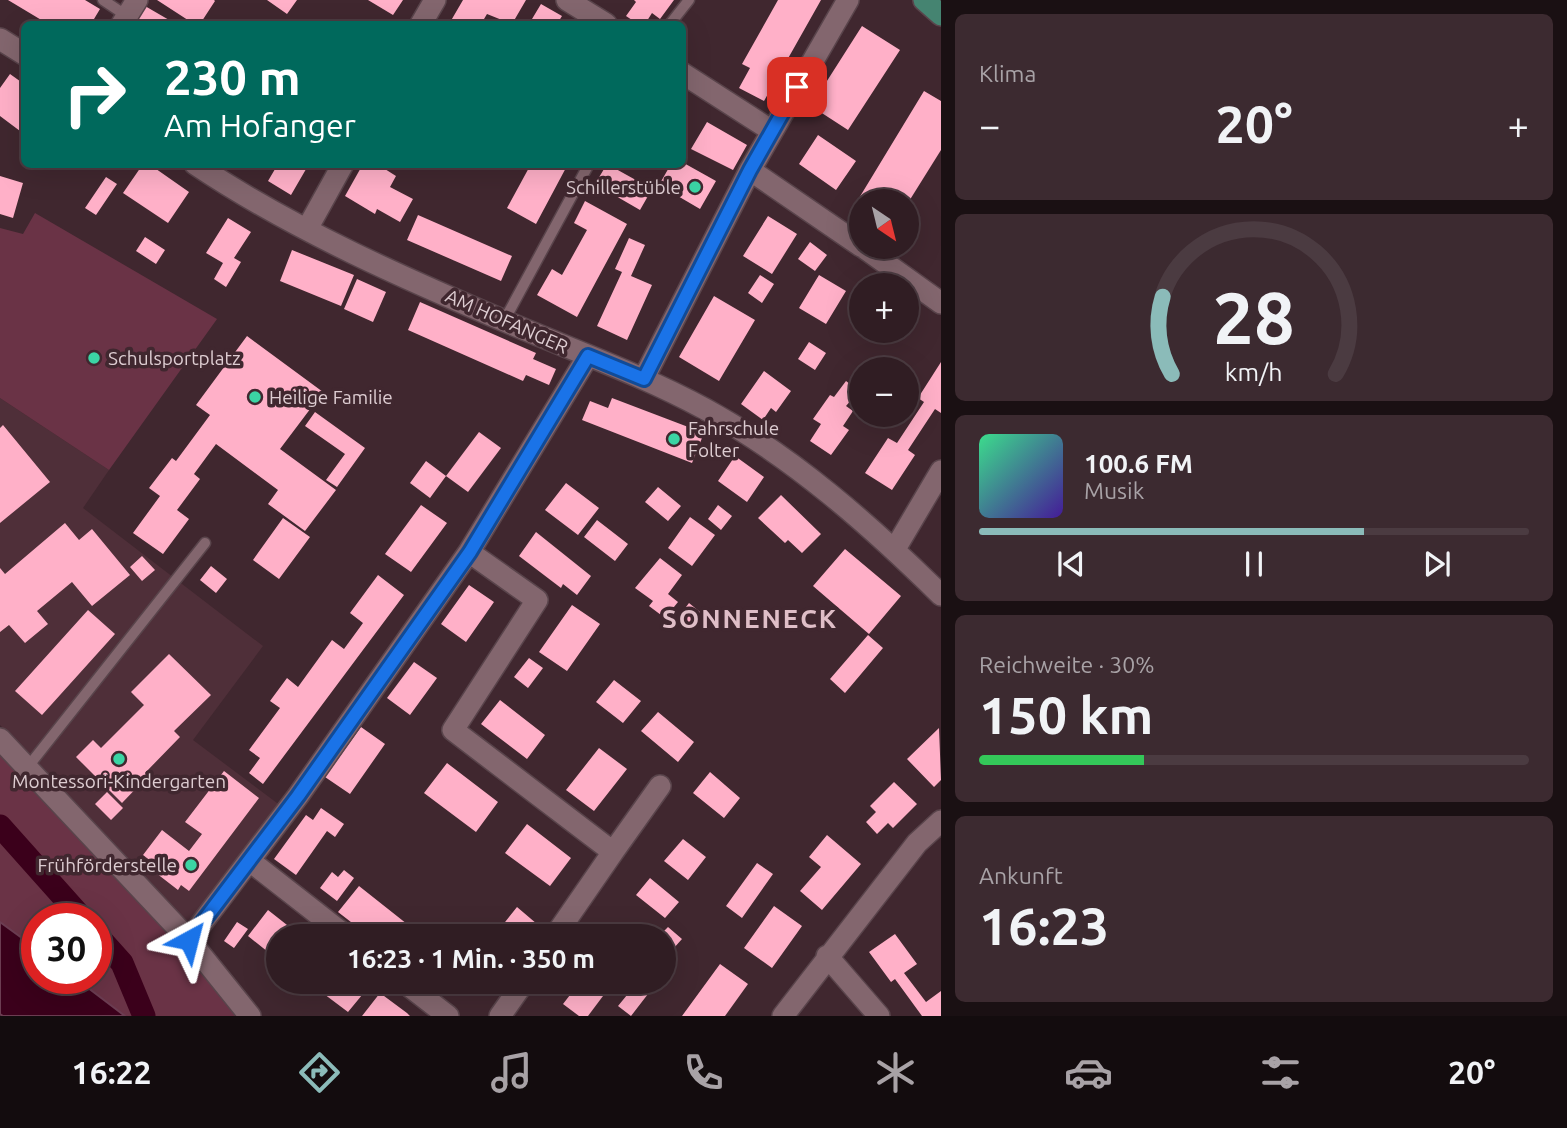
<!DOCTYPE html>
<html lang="de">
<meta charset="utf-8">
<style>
:root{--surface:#301d23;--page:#3c2a30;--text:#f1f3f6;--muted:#a8a2a6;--line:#4b3b41;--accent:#8bbbb9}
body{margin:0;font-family:Ubuntu,sans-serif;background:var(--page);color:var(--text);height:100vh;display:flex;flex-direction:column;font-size:26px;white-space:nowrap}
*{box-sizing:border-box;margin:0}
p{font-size:23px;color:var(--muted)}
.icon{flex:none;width:38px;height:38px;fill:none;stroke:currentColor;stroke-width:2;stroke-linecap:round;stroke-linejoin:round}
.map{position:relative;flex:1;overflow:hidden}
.details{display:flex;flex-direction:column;gap:14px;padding:14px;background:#1a1013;width:626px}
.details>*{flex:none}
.guide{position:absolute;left:21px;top:21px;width:665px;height:147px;border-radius:10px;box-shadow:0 7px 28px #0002,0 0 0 2px var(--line);background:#00695c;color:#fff;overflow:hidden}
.needle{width:46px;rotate:145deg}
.tools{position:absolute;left:849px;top:189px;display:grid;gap:14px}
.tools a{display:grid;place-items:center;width:70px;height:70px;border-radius:50%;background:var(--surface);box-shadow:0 7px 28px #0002,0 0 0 2px var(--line);font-size:35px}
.speed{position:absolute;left:21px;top:903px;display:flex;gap:14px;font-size:35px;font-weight:700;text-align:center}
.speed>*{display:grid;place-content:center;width:91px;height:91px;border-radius:50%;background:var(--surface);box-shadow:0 7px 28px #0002,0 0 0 2px var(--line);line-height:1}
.speed .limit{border:10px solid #d22;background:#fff;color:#111}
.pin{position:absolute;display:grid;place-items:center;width:60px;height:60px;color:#fff;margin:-30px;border-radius:14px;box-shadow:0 4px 10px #0006}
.me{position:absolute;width:77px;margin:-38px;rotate:38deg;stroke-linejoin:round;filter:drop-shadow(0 0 5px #0008)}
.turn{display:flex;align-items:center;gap:24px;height:147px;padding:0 28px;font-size:32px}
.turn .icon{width:91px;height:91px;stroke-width:2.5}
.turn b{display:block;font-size:49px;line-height:60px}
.big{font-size:52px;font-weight:700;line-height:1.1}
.details .widget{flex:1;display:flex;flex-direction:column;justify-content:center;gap:10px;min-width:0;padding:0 24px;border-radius:10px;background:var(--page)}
.details .dial{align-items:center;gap:0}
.dial svg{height:182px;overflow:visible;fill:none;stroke:var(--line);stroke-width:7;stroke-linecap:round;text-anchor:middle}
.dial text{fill:var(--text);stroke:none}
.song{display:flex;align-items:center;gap:21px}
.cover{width:84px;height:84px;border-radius:10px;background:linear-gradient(135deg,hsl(150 70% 55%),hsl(260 70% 35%))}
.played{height:7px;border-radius:4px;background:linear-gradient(90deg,var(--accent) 70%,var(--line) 70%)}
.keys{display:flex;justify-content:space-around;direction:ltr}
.heat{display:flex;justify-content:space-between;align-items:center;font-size:38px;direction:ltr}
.charge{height:10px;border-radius:5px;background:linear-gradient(90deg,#34c759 30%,var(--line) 0)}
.trip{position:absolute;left:266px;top:924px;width:410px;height:70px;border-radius:35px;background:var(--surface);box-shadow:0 7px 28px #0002,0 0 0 2px var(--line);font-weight:700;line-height:70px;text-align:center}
.tabs{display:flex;height:112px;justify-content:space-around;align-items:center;background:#130c0e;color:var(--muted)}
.tabs .icon{width:49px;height:49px}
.tabs .on{color:var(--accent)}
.tabs b{font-size:32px;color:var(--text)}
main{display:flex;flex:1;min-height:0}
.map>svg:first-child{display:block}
.built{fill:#4f2f39}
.green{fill:#6a3346}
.water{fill:#3b001b;stroke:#6c3d52;stroke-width:2}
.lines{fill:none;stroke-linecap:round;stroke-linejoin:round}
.canal{stroke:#3b001b;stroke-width:23}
.building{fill:#ffb0c8}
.service-casing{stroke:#59444b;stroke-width:13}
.minor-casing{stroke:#59444b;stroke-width:24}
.primary-casing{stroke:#59444b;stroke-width:24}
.service{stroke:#83666e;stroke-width:10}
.minor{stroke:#83666e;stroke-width:21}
.primary{stroke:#458471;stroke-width:21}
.route-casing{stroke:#114b97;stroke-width:18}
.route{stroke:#1a73e8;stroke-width:12}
.poi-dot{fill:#3bd4a4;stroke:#40272f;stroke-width:2.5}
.labels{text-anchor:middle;stroke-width:7;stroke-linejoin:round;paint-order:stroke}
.poi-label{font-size:19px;fill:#ddccd1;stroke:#40272f;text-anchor:start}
.street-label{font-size:19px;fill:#ddccd1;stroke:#40272f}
.district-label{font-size:26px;font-weight:bold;letter-spacing:2px;fill:#dfbec7;stroke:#40272f}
</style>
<main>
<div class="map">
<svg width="941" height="1016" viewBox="0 0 941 1016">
<rect width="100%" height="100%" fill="#40272f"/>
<path class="built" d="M0 398 109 470 83 508 263 646 193 740 281 806 190 927 0 725Z"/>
<path class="green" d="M35 213 217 319 109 470 0 398V228L23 234Z
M0 751 181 946 238 1016H124L75 978H96V919H37V950L0 922Z"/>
<path class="water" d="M0 922 37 949V978H75L125 1016H3L0 1014Z"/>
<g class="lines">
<path class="canal" d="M0 826 83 919
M96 934 122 963 144 1016"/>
</g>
<path class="building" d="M8 0H85L100 9 91 24H48Z
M157 0H214L215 1 200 24H194Z
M267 0H297L287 14Z
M368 0H403L393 15Z
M463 0H526L512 24 487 14 481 24H449Z
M634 0H674L660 19 652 13 645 24H638L626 16 636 2Z
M778 0H821L764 101 739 88 750 68 742 64Z
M541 4 562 16 557 24H529Z
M145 6 176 24H140L135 22Z
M862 26 900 50 848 130 811 106Z
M10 74 24 84V134L0 116V88Z
M924 91 941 101V150L906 206V201H861V213L853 208Z
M707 122 747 145 733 170 691 149Z
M818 135 856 161 836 190 799 164Z
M682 162 716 181 700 209 659 185 671 164Z
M143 164H149L189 192 168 223 123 193Z
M278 164H309L291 195 268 181Z
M363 164H377L396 176 390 187 413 199 400 222 377 209 375 214 345 196Z
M531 164H568L536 224 507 208Z
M607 164 652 189 640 210 595 184Z
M0 176 23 183 13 218 0 214Z
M106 177 117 184 96 215 85 208Z
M585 201 627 224 577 317 537 295 552 269 562 275 587 230 574 223Z
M418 215 512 256 501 281 407 240Z
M768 216 797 234 772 274 743 256Z
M228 218 251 232 234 258 241 262 226 287 214 279 223 263 206 253Z
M145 237 165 250 156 264 136 251Z
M629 238 645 245 631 276 652 285 627 340 597 326 622 272 615 269Z
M810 242 827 255 815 271 798 259Z
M292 250 354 275 341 306 280 281Z
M760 275 774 284 762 303 748 293Z
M819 275 846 291 826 324 799 308Z
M357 279 386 292 373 322 344 309Z
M714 296 755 320 719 381 679 357Z
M420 302 536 353 533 359 556 369 549 385 526 375 523 381 408 330Z
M247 336 323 392 280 449 336 490 305 531 268 504 278 490 216 444 194 474 200 479 177 510 189 519 163 554 133 533 160 496 149 488 172 458 176 461 210 415 196 405Z
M809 342 826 353 815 370 798 359Z
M877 359 895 369H870Z
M941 362V413L935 409 908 450 915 455 892 490 865 473 888 438 897 443 924 402 918 398Z
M764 371 791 391 776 412 771 408 763 420 741 404Z
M846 381 859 391 846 406 853 411 843 426 849 430 831 455 810 441 821 424 813 419 830 395 834 397Z
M612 398 704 433 692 463 582 420 590 401 608 408Z
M315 412 365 448 337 487 326 480 345 454 305 426Z
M3 425 50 482 0 523V428Z
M479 432 501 448 468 492 446 476Z
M735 456 764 477 747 502 718 481Z
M426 461 446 476 430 498 410 483Z
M566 483 599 508 578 535 545 510Z
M658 487 681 506 668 521 645 502Z
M781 495 821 534 802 553 788 540 785 543 758 518Z
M421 505 447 523 411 572 385 554Z
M718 505 732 516 721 530 708 519Z
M690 517 715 535 692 566 668 548Z
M283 518 310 537 279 579 253 560Z
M597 520 628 544 615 561 584 537Z
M65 523 79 540 92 529 130 575 92 606 72 582 37 611 48 624 25 643 9 625 0 632V568L5 574Z
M536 532 591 576 577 595 563 584 561 588 519 556Z
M845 549 901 596 869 634 813 586Z
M142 556 155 570 142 581 130 567Z
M660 558 682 575 668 594 678 602 665 618 649 606 653 601 635 588Z
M211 566 227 579 216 593 200 580Z
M378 575 404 595 263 784 249 773 260 758 249 750 280 708 270 701 287 678 298 687 332 640 344 649 363 623 350 613Z
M469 585 494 602 466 642 441 624Z
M689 603 700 612 687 629 676 620Z
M572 605 600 624 567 671 539 652Z
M88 610 115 634 42 715 15 691Z
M868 635 883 648 845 693 830 679Z
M169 654 211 695 174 731 180 737 145 773 148 776 122 803 76 757 93 740 101 748 144 705 131 692Z
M529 658 543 668 528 688 514 677Z
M414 662 437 678 410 715 387 698Z
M614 680 641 701 623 723 596 702Z
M500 700 545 735 527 759 481 724Z
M658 712 694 742 678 762 641 731Z
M361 727 385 744 350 794 325 777Z
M939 728 941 780 934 787 907 759Z
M599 748 627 769 594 811 566 790Z
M447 763 498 802 476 832 424 793Z
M224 771 259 798 189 891 181 885 178 890 156 873 160 868 143 855 162 830 189 851 202 834 185 822Z
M710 772 740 798 724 818 693 793Z
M894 782 917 804 893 828 888 823 877 834 866 822 876 812 870 806Z
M107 792 123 808 111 820 95 804Z
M321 808 344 824 335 837 327 831 296 875 274 859 306 815 313 820Z
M527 824 571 858 550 886 505 853Z
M827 835 861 864 822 910 800 891 821 867 809 857Z
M683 839 706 857 688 880 664 861Z
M757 863 773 874 742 918 726 906Z
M344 870 354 878 337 901 320 888 332 872 338 877Z
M650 878 679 902 665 918 636 895Z
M359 886 407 924 397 936H369L338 912Z
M774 906 802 926 772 968 744 948Z
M517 907 537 924 526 936H505L498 931Z
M268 910 301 936H278V960L248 936Z
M237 922 248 929 234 948 224 941Z
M609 925 625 936H602Z
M668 927 682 939 673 949 663 940V936H659Z
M895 934 917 964 904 973 926 1002 941 991V1016H922L895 979 891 982 869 952Z
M720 964 748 984 725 1016H682Z
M327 982H358L367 989 348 1012 320 991Z
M446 982H475L464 996Z
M580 982 603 996 588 1016H579L563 1004Z
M636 984 648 994 631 1016 618 1006Z
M380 993 407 1013 410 1016H362Z"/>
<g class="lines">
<defs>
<path id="service" d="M103 0 127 16
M670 24 689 0
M504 321 589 164
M27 768 205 543"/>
<path id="minor" d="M567 0 606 24
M122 24 137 0
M421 24 435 0
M0 39 24 54
M682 73 772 131
M195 164C295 231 410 281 521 328 583 354 646 377 705 409 793 457 870 525 941 595
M750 170 861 246
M307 229 343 164
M863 247 941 303
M644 378 750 170 848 0
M895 549 941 471
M469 552 537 600 453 730 613 852 555 936
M0 739 189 940 250 1016
M613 852 660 786
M250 861 346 936
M189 940 298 796 469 552 588 356
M827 956 879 1016
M404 982 448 1016
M500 1016 524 982
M783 1016 917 843 941 821"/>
<path id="primary" d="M924 0 941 15"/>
</defs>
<use href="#service" class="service-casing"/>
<use href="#minor" class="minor-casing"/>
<use href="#primary" class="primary-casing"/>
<use href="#service" class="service"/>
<use href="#minor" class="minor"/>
<use href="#primary" class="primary"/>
</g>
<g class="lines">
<defs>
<path id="route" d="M189 940 298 796 470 552 588 356 644 379 750 170 797 87"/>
</defs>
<use href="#route" class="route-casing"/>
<use href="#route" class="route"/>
</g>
<g class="poi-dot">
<circle cx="695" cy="187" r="7"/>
<circle cx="94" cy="358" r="7"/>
<circle cx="255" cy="397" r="7"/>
<circle cx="674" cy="439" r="7"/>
<circle cx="119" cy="759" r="7"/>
<circle cx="191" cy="865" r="7"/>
</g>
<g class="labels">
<g class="poi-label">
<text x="681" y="194" text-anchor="end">Schillerstüble</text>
<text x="108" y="365">Schulsportplatz</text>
<text x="269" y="404">Heilige Familie</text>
<text x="688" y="435">Fahrschule<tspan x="688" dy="22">Folter</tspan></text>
<text x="119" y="788" text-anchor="middle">Montessori-Kindergarten</text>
<text x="177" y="872" text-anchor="end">Frühförderstelle</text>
</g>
<g class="street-label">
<text transform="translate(507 321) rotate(24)" y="7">AM HOFANGER</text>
</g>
<g class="district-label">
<text x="750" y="628">SONNENECK</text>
</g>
</g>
</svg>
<div class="tools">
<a><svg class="needle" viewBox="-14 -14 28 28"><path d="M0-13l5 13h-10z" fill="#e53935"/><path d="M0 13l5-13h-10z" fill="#a8a2a6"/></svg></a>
<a>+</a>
<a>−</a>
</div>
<div class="speed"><div class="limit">30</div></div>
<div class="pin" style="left:797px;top:87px;background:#d93025"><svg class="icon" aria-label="arrive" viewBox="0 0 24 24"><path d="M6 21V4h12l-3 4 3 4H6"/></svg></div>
<svg class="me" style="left:189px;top:940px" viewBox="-20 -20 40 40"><path d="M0-17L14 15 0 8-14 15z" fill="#1a73e8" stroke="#fff" stroke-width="4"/></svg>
<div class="trip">16:23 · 1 Min. · 350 m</div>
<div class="guide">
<div class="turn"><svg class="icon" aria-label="right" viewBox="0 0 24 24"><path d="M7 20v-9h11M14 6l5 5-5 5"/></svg><div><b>230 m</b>Am Hofanger</div></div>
</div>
</div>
<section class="details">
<div class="widget"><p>Klima</p>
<div class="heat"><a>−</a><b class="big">20°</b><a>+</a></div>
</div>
<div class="widget dial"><svg viewBox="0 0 100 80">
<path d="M14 69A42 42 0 1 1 86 69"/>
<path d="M14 69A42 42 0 0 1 10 35" stroke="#8bbbb9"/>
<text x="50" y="56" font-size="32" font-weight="700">28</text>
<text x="50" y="72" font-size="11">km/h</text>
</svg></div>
<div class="widget">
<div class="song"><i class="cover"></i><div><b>100.6 FM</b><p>Musik</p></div></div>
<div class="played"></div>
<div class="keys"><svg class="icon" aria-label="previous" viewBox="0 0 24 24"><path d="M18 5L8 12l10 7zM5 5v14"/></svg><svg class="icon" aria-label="pause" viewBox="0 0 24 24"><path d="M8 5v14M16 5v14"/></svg><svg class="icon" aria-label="next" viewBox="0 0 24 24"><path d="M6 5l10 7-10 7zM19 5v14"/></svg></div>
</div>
<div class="widget"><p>Reichweite · 30%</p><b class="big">150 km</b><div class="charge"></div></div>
<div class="widget"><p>Ankunft</p><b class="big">16:23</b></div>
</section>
</main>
<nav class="tabs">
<b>16:22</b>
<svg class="icon on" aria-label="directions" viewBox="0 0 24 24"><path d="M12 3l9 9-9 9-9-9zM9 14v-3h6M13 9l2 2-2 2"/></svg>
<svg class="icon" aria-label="music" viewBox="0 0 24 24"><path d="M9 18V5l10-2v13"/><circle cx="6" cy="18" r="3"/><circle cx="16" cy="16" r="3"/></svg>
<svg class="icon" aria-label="phone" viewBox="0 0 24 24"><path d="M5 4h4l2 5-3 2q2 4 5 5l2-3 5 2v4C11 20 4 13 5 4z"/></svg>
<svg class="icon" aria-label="climate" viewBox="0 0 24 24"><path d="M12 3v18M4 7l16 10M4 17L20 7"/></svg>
<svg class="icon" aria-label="car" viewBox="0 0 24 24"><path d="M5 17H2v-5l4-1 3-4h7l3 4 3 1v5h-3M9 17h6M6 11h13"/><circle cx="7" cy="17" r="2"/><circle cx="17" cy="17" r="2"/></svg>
<svg class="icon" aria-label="filters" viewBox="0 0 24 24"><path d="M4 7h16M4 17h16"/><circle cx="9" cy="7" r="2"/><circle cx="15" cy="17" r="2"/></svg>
<b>20°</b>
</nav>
